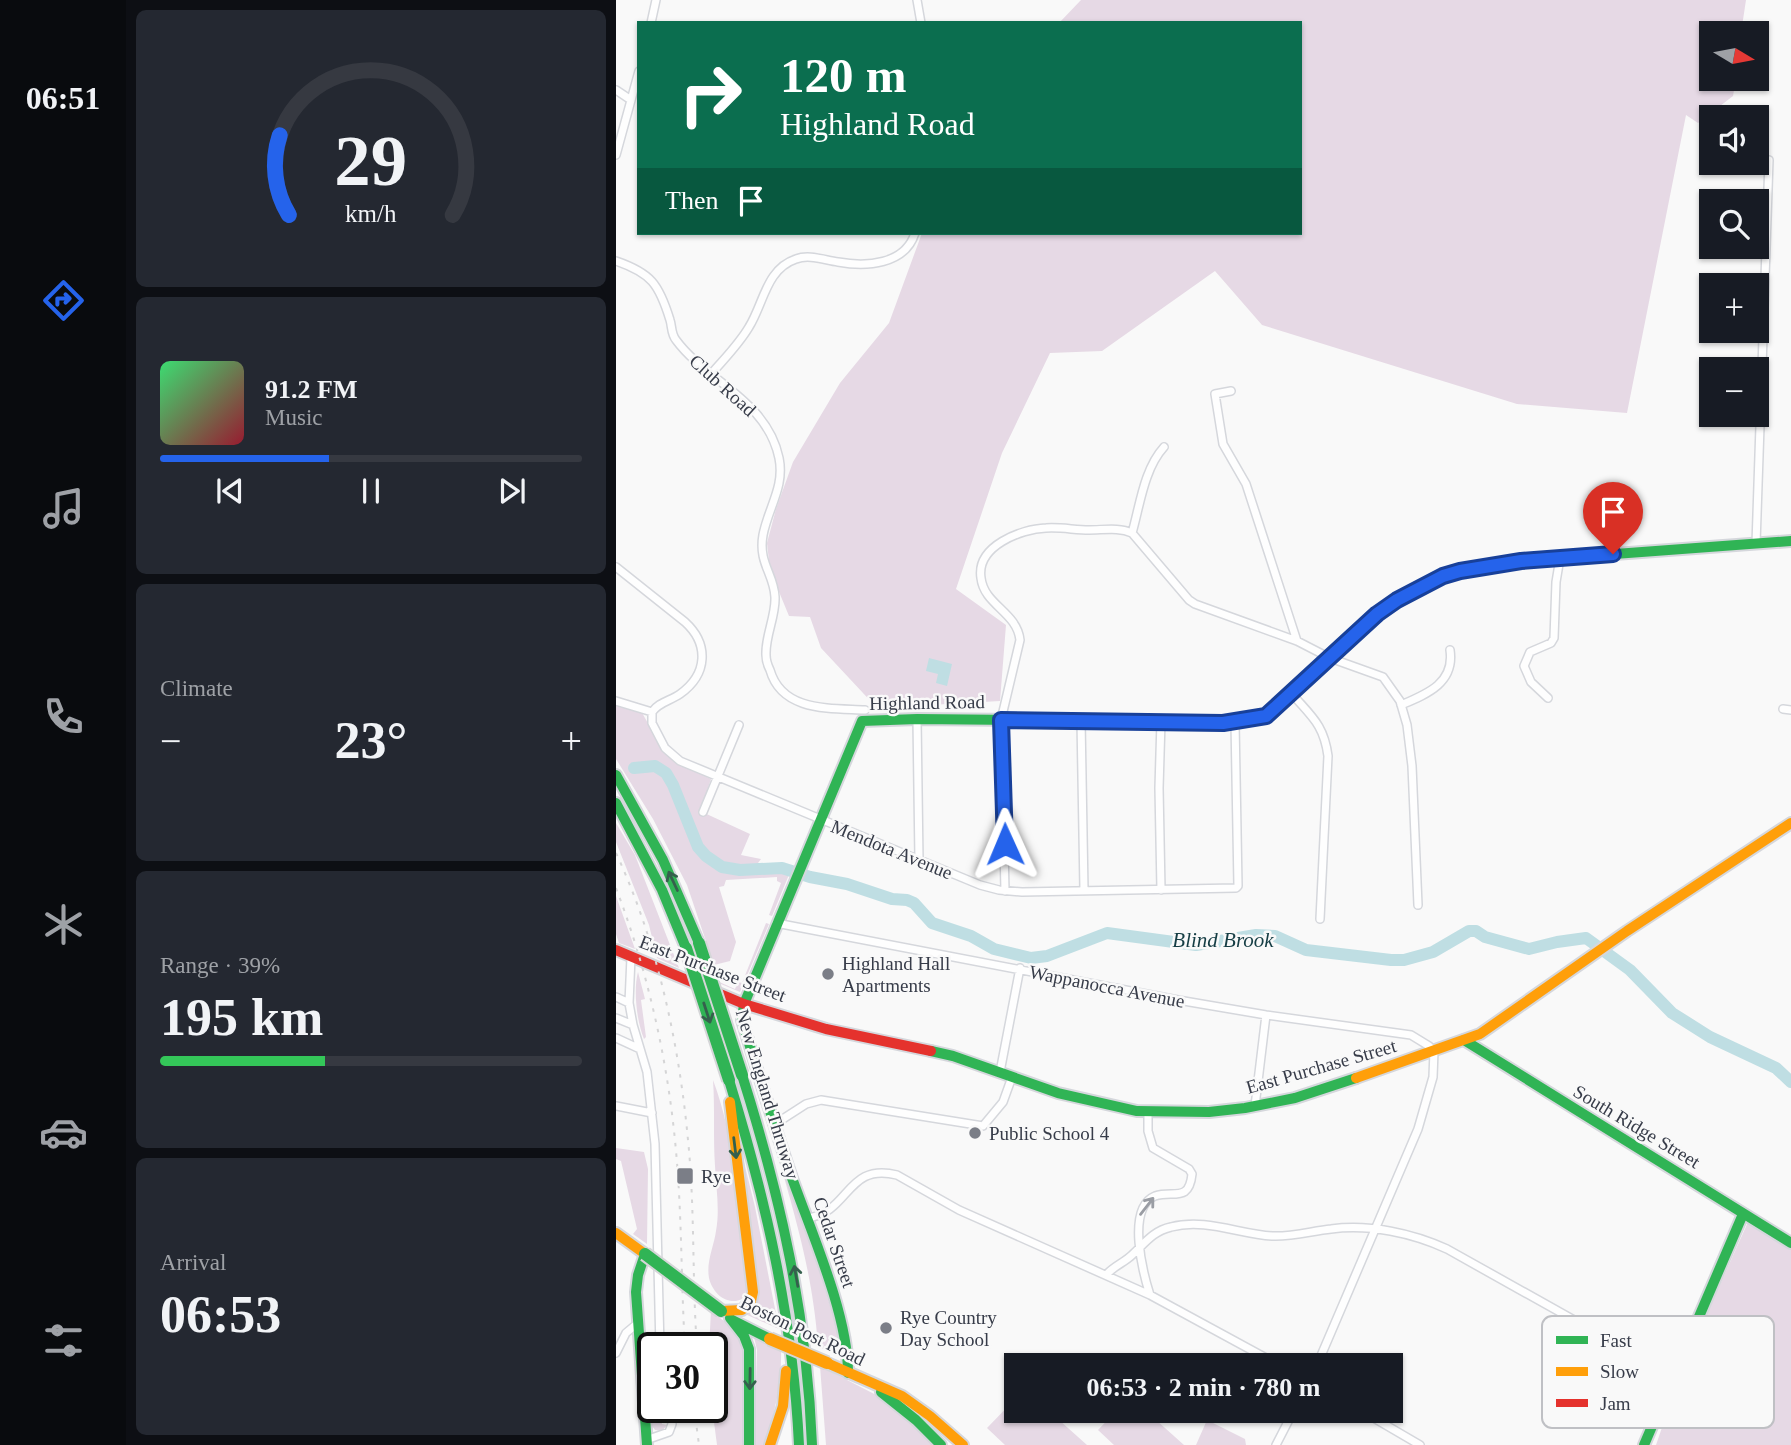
<!DOCTYPE html>
<meta charset="utf-8">
<style>
:root{--surface:#171b24;--page:#242831;--text:#f1f3f6;--muted:#9ea1a6;--line:#363941;--accent:#2563eb}
body{margin:0;font-family:Georgia,serif;background:var(--page);color:var(--text);height:100vh;display:flex;flex-direction:column;font-size:26px;white-space:nowrap}
*{box-sizing:border-box;margin:0}
p{font-size:23px;color:var(--muted)}
.icon{flex:none;width:38px;height:38px;fill:none;stroke:currentColor;stroke-width:2;stroke-linecap:round;stroke-linejoin:round}
.map{position:relative;flex:1;overflow:hidden}
.panel{display:flex;flex-direction:column;gap:10px;padding:10px;background:#0d0f14;width:490px}
.panel>*{flex:none}
.top-card{position:absolute;left:21px;top:21px;width:665px;height:214px;border-radius:0px;box-shadow:0 2px 5px #0004;background:#0b6e4f;color:#fff;overflow:hidden}
.needle{width:46px;rotate:100deg}
.tools{position:absolute;left:1083px;top:21px;display:grid;gap:14px}
.tools a{display:grid;place-items:center;width:70px;height:70px;border-radius:0px;background:var(--surface);box-shadow:0 2px 5px #0004;font-size:35px}
.speed{position:absolute;left:21px;top:1332px;display:flex;gap:14px;font-size:35px;font-weight:700;text-align:center}
.speed>*{display:grid;place-content:center;width:91px;height:91px;border-radius:50%;background:var(--surface);box-shadow:0 2px 5px #0004;line-height:1}
.speed .limit{border:4px solid #111;border-radius:10px;background:#fff;color:#111}
.pin{position:absolute;display:grid;place-items:center;width:60px;height:60px;color:#fff;margin:-72px -30px;border-radius:50% 50% 50% 0;rotate:-45deg;box-shadow:0 0 7px #0007}
.pin .icon{rotate:45deg}
.me{position:absolute;width:77px;margin:-38px;rotate:359deg;stroke-linejoin:round;filter:drop-shadow(0 0 5px #0008)}
.turn{display:flex;align-items:center;gap:24px;height:147px;padding:0 28px;font-size:32px}
.turn .icon{width:91px;height:91px;stroke-width:2.5}
.turn b{display:block;font-size:49px;line-height:60px}
.then{display:flex;align-items:center;height:66px;padding:0 28px;background:#0003;gap:14px;font-size:26px}
.big{font-size:52px;font-weight:600;line-height:1.1}
.panel .widget{flex:1;display:flex;flex-direction:column;justify-content:center;gap:10px;min-width:0;padding:0 24px;border-radius:10px;background:var(--page)}
.panel .dial{align-items:center;gap:0}
.dial svg{height:182px;overflow:visible;fill:none;stroke:var(--line);stroke-width:7;stroke-linecap:round;text-anchor:middle}
.dial text{fill:var(--text);stroke:none}
.song{display:flex;align-items:center;gap:21px}
.cover{width:84px;height:84px;border-radius:10px;background:linear-gradient(135deg,hsl(140 70% 55%),hsl(350 70% 35%))}
.played{height:7px;border-radius:4px;background:linear-gradient(90deg,var(--accent) 40%,var(--line) 40%)}
.keys{display:flex;justify-content:space-around;direction:ltr}
.heat{display:flex;justify-content:space-between;align-items:center;font-size:38px;direction:ltr}
.charge{height:10px;border-radius:5px;background:linear-gradient(90deg,#34c759 39%,var(--line) 0)}
.trip{position:absolute;left:388px;top:1353px;width:399px;height:70px;border-radius:0px;background:var(--surface);box-shadow:0 2px 5px #0004;font-weight:600;line-height:70px;text-align:center}
main{display:flex;flex:1;min-height:0}
.tabs{display:flex;flex-direction:column;width:126px;justify-content:space-around;align-items:center;background:#090b0e;color:var(--muted)}
.tabs .icon{width:49px;height:49px}
.tabs .current{color:var(--accent)}
.tabs b{font-size:32px;color:var(--text)}
.map>svg:first-child{display:block}
.green{fill:#e6d9e5}
.water{fill:#bfdee3}
.lines{fill:none;stroke-linecap:round;stroke-linejoin:round}
.river{stroke:#bfdee3;stroke-width:12}
.street-casing{stroke:#d5d7dc;stroke-width:10}
.fast-casing{stroke:#d5d7dc;stroke-width:14}
.slow-casing{stroke:#d5d7dc;stroke-width:14}
.jam-casing{stroke:#d5d7dc;stroke-width:14}
.street{stroke:#fefefe;stroke-width:7}
.fast{stroke:#30b455;stroke-width:10}
.slow{stroke:#ff9f0a;stroke-width:10}
.jam{stroke:#e5322d;stroke-width:10}
.rail{stroke:#d5d5d6;stroke-width:2;stroke-dasharray:3.5 7;stroke-linecap:butt}
.fast-bridge-casing{stroke:#d5d6d8;stroke-width:16;stroke-linecap:butt}
.slow-bridge-casing{stroke:#d5d6d8;stroke-width:16;stroke-linecap:butt}
.fast-bridge{stroke:#30b455;stroke-width:12}
.slow-bridge{stroke:#ff9f0a;stroke-width:12}
.oneway{stroke:#35604d}
.oneway2{stroke:#9a9da4}
.route-casing{stroke:#184099;stroke-width:18}
.route{stroke:#2563eb;stroke-width:12}
.poi-dot{fill:#7b7e87;stroke:#f9f9f9;stroke-width:2.5}
.labels{text-anchor:middle;stroke-width:5;stroke-linejoin:round;paint-order:stroke}
.street-label{font-size:19px;fill:#373c49;stroke:#f9f9f9}
.poi-label{font-size:19px;fill:#373c49;stroke:#f9f9f9;text-anchor:start}
.water-label{font-size:21px;font-style:italic;fill:#163e45;stroke:#f9f9f9}
.key{fill:#f9f9f9;stroke:#bfc0c4;stroke-width:2}
.key-label{font-size:19px;fill:#373c49}
</style>
<main>
<nav class="tabs">
<b>06:51</b>
<svg class="icon current" aria-label="directions" viewBox="0 0 24 24"><path d="M12 3l9 9-9 9-9-9zM9 14v-3h6M13 9l2 2-2 2"/></svg>
<svg class="icon" aria-label="music" viewBox="0 0 24 24"><path d="M9 18V5l10-2v13"/><circle cx="6" cy="18" r="3"/><circle cx="16" cy="16" r="3"/></svg>
<svg class="icon" aria-label="phone" viewBox="0 0 24 24"><path d="M5 4h4l2 5-3 2q2 4 5 5l2-3 5 2v4C11 20 4 13 5 4z"/></svg>
<svg class="icon" aria-label="climate" viewBox="0 0 24 24"><path d="M12 3v18M4 7l16 10M4 17L20 7"/></svg>
<svg class="icon" aria-label="car" viewBox="0 0 24 24"><path d="M5 17H2v-5l4-1 3-4h7l3 4 3 1v5h-3M9 17h6M6 11h13"/><circle cx="7" cy="17" r="2"/><circle cx="17" cy="17" r="2"/></svg>
<svg class="icon" aria-label="filters" viewBox="0 0 24 24"><path d="M4 7h16M4 17h16"/><circle cx="9" cy="7" r="2"/><circle cx="15" cy="17" r="2"/></svg>
</nav>
<section class="panel">
<div class="widget dial"><svg viewBox="0 0 100 80">
<path d="M14 69A42 42 0 1 1 86 69"/>
<path d="M14 69A42 42 0 0 1 10 34" stroke="#2563eb"/>
<text x="50" y="56" font-size="32" font-weight="700">29</text>
<text x="50" y="72" font-size="11">km/h</text>
</svg></div>
<div class="widget">
<div class="song"><i class="cover"></i><div><b>91.2 FM</b><p>Music</p></div></div>
<div class="played"></div>
<div class="keys"><svg class="icon" aria-label="previous" viewBox="0 0 24 24"><path d="M18 5L8 12l10 7zM5 5v14"/></svg><svg class="icon" aria-label="pause" viewBox="0 0 24 24"><path d="M8 5v14M16 5v14"/></svg><svg class="icon" aria-label="next" viewBox="0 0 24 24"><path d="M6 5l10 7-10 7zM19 5v14"/></svg></div>
</div>
<div class="widget"><p>Climate</p>
<div class="heat"><a>−</a><b class="big">23°</b><a>+</a></div>
</div>
<div class="widget"><p>Range · 39%</p><b class="big">195 km</b><div class="charge"></div></div>
<div class="widget"><p>Arrival</p><b class="big">06:53</b></div>
</section>
<div class="map">
<svg width="1175" height="1445" viewBox="0 0 1175 1445">
<rect width="100%" height="100%" fill="#f9f9f9"/>
<path class="green" d="M465 0H1130L1125 33H1096V79H1120L1117 96 1082 123 1070 115 1011 413 901 404 646 325 599 271 486 351 434 353 386 453 340 589 390 625 384 701 261 708 205 648 194 617 173 616 154 570 151 543 160 509 177 462 224 383 273 323 306 233H684V23H443Z
M0 703 25 711 46 748 56 760 95 779 84 811 134 834 125 855 145 859 142 863 177 865 156 916 153 915 165 883 161 881V877L110 880 108 886 103 887 120 942 114 961 98 965 71 885 37 819 0 759Z
M0 823 19 855 63 968 41 958 33 925 0 842Z
M0 896 19 949 3 943 0 934Z
M150 923 153 924 124 992 81 974 79 971 119 989 122 982 126 983Z
M22 972 29 999 25 1000 30 1037 28 1039C21 1022 17 991 22 972Z
M97 1080C120 1141 124 1217 133 1281L128 1298C113 1307 97 1295 93 1278 90 1262 98 1246 100 1231 104 1210 100 1187 99 1166 97 1138 99 1109 97 1080Z
M0 1148 28 1152 32 1169 31 1244 17 1234 21 1229 5 1161 0 1159Z
M126 1154 139 1207 163 1329 129 1314 134 1307Z
M162 1156 197 1248 225 1343 222 1353H215L202 1346C197 1277 181 1223 162 1156Z
M1132 1222 1175 1250V1445H1040L1065 1372Z
M95 1311 125 1334 129 1341V1445H101L96 1407V1348H93Z
M138 1337 165 1349C166 1384 159 1413 148 1445H138L141 1350Z
M35 1364 37 1365V1407H44L46 1424 51 1425 46 1431 39 1430C29 1420 29 1378 35 1364Z
M204 1366 266 1398 321 1445H210Z
M401 1397V1410L433 1411 471 1445H389L371 1428Z
M501 1410 530 1411 568 1445H498L482 1430Z
M591 1420 629 1439 630 1445H580Z"/>
<path class="water" d="M313 658 336 664 331 686 320 683 322 674 310 671Z"/>
<g class="lines">
<path class="river" d="M18 768 39 766 50 773 57 785 82 847 90 856 106 867 124 870 166 868 194 877 231 884 276 899 291 900 298 903 316 923 355 936 378 949 415 958 431 956 491 933 580 945 640 935 659 936 690 950 775 960H788L817 952 853 931H860L869 937 913 949 941 942 970 938 1014 970 1056 1013 1094 1037 1160 1068 1175 1082"/>
<defs>
<path id="street" d="M301 0 305 23
M35 23 40 0
M0 90 15 100
M0 155 23 71
M0 261C35 273 43 284 54 320 56 326 55 334 60 340 90 381 151 400 163 458 169 487 152 508 147 535 142 563 158 574 159 597 160 616 149 636 150 655 150 660 152 666 154 670 166 712 214 708 249 710
M96 373C109 358 123 344 133 327 148 303 150 269 180 259 193 254 208 260 222 262 250 267 289 265 299 233
M615 391 599 394 607 444 630 484 681 641
M516 533C524 505 528 469 548 447
M1140 544 1153 160
M0 567 69 622C93 644 92 674 64 694 54 701 43 702 36 712V723L49 748 64 761 364 885 383 890 406 892 620 888 622 886 619 722
M676 694C696 717 708 725 712 756L704 919
M932 698 915 682 908 666 914 652 935 643 938 638 940 582 944 558
M0 701 36 712
M785 705C811 694 839 683 834 650
M1167 709 1175 710
M301 719 303 860
M465 720 468 890
M87 812 123 725
M545 890 543 788 545 721
M389 891 385 720 404 640C401 612 368 605 365 578 360 546 405 529 430 528 445 527 459 530 473 530 488 530 503 527 516 533L573 600 579 604 681 641 714 658 767 677 784 701 791 725 796 766 802 905
M160 923 562 1000 650 1015 795 1035 813 1046 818 1051 817 1077 802 1129 701 1365
M15 957 13 1003 17 1025 31 1072 39 1144 44 1348
M0 997 13 1003
M0 1018 17 1025
M0 1038 24 1049
M384 1072 404 968
M0 1106 36 1113
M639 1106 650 1015
M532 1112V1131L537 1148 573 1169 576 1174C573 1203 557 1190 539 1196 510 1208 527 1273 534 1295
M159 1124 190 1104 205 1100 367 1126 387 1102 396 1077
M191 1218C234 1213 230 1162 281 1175L343 1210 534 1295 663 1365
M491 1274C498 1266 509 1262 516 1255 529 1243 537 1231 555 1227 589 1218 623 1234 656 1236 676 1237 696 1231 715 1229 754 1224 796 1233 831 1249L1058 1376
M0 1353 10 1333 22 1323
M744 1410 804 1445
M30 1440 53 1432 56 1424 54 1407
M660 1445 678 1410"/>
<path id="fast" d="M879 565 905 561 1175 541
M0 775 47 860 83 943
M0 803 46 890 70 948
M848 1040 1175 1243
M315 1051 337 1056 442 1093 521 1111 593 1112 629 1108 679 1098 740 1078
M126 1075C165 1198 191 1316 196 1445
M113 1080C150 1200 177 1319 183 1445
M29 1254 22 1275 20 1292 31 1445
M114 1318 128 1336 133 1349V1445
M116 1320 154 1339
M232 1373C232 1315 196 1234 176 1178 158 1126 142 1073 126 1020L128 1004 246 721 301 719 487 721
M265 1392 300 1420 325 1445
M1028 1445 1127 1214"/>
<path id="slow" d="M698 672C742 632 783 591 841 572 853 568 866 567 879 565
M740 1078 864 1034 1011 931 1175 823
M0 1233 29 1254
M105 1311 126 1310 135 1301 137 1292 114 1102
M211 1363 286 1396 314 1416 347 1445
M154 1445 167 1406 170 1371"/>
<path id="jam" d="M487 721 607 723 650 716 698 672
M0 950 128 1004 210 1029 315 1051"/>
</defs>
<use href="#street" class="street-casing"/>
<use href="#fast" class="fast-casing"/>
<use href="#slow" class="slow-casing"/>
<use href="#jam" class="jam-casing"/>
<use href="#street" class="street"/>
<use href="#fast" class="fast"/>
<use href="#slow" class="slow"/>
<use href="#jam" class="jam"/>
<path class="rail" d="M0 853C41 941 63 1043 72 1140 79 1209 76 1279 81 1348
M0 888C32 972 52 1061 60 1151 66 1216 65 1282 69 1348
M78 1407 83 1445"/>
<defs>
<path id="fast-bridge" d="M83 943 126 1075
M70 948 113 1080
M29 1254 105 1311"/>
<path id="slow-bridge" d="M154 1339 211 1363"/>
</defs>
<use href="#fast-bridge" class="fast-bridge-casing"/>
<use href="#slow-bridge" class="slow-bridge-casing"/>
<use href="#fast-bridge" class="fast-bridge"/>
<use href="#slow-bridge" class="slow-bridge"/>
</g>
<defs><path id="oneway-shaft" d="M-6 0H5M1.5-3L5.5 0L1.5 3" fill="none" stroke-width="1.6" stroke-linecap="round" stroke-linejoin="round" transform="scale(1.75)"/></defs>
<g class="oneway">
<use href="#oneway-shaft" transform="translate(57 881) rotate(-115)"/>
<use href="#oneway-shaft" transform="translate(91 1013) rotate(72)"/>
<use href="#oneway-shaft" transform="translate(119 1148) rotate(83)"/>
<use href="#oneway-shaft" transform="translate(180 1276) rotate(-100)"/>
<use href="#oneway-shaft" transform="translate(134 1379) rotate(91)"/>
</g>
<use class="oneway2" href="#oneway-shaft" transform="translate(531 1206) rotate(-52)"/>
<g class="lines">
<defs>
<path id="route" d="M389 844 385 720 607 723 650 716 761 614 781 600 827 576 844 571 905 561 997 554"/>
</defs>
<use href="#route" class="route-casing"/>
<use href="#route" class="route"/>
</g>
<g class="poi-dot">
<circle cx="212" cy="974" r="7"/>
<circle cx="359" cy="1133" r="7"/>
<rect x="60" y="1167" width="18" height="18" rx="3.5"/>
<circle cx="270" cy="1328" r="7"/>
</g>
<g class="labels">
<g class="street-label">
<text transform="translate(107 385) rotate(42)" y="7">Club Road</text>
<text transform="translate(311 702) rotate(-1)" y="7">Highland Road</text>
<text transform="translate(276 849) rotate(22)" y="7">Mendota Avenue</text>
<text transform="translate(97 968) rotate(21)" y="7">East Purchase Street</text>
<text transform="translate(491 986) rotate(11)" y="7">Wappanocca Avenue</text>
<text transform="translate(705 1066) rotate(-16)" y="7">East Purchase Street</text>
<text transform="translate(152 1094) rotate(73)" y="7">New England Thruway</text>
<text transform="translate(1021 1126) rotate(31)" y="7">South Ridge Street</text>
<text transform="translate(219 1242) rotate(71)" y="7">Cedar Street</text>
<text transform="translate(187 1330) rotate(26)" y="7">Boston Post Road</text>
</g>
<g class="poi-label">
<text x="226" y="970">Highland Hall<tspan x="226" dy="22">Apartments</tspan></text>
<text x="373" y="1140">Public School 4</text>
<text x="85" y="1183">Rye</text>
<text x="284" y="1324">Rye Country<tspan x="284" dy="22">Day School</tspan></text>
</g>
<g class="water-label">
<text x="607" y="947">Blind Brook</text>
</g>
</g>
<rect x="926" y="1316" width="232" height="112" rx="10" class="key"/>
<rect x="940" y="1336" width="32" height="8" fill="#30b455"/>
<rect x="940" y="1367" width="32" height="9" fill="#ff9f0a"/>
<rect x="940" y="1399" width="32" height="8" fill="#e5322d"/>
<g class="key-label">
<text x="984" y="1347">Fast</text>
<text x="984" y="1378">Slow</text>
<text x="984" y="1410">Jam</text>
</g>
</svg>
<div class="tools">
<a><svg class="needle" viewBox="-14 -14 28 28"><path d="M0-13l5 13h-10z" fill="#e53935"/><path d="M0 13l5-13h-10z" fill="#9ea1a6"/></svg></a>
<a><svg class="icon" aria-label="sound" viewBox="0 0 24 24"><path d="M4 9h4l5-4v14l-5-4H4zM17 9q2 3 0 6"/></svg></a>
<a><svg class="icon" aria-label="search" viewBox="0 0 24 24"><circle cx="10" cy="10" r="6"/><path d="M15 15l6 6"/></svg></a>
<a>+</a>
<a>−</a>
</div>
<div class="speed"><div class="limit">30</div></div>
<div class="pin" style="left:997px;top:554px;background:#d93025"><svg class="icon" aria-label="arrive" viewBox="0 0 24 24"><path d="M6 21V4h12l-3 4 3 4H6"/></svg></div>
<svg class="me" style="left:389px;top:844px" viewBox="-20 -20 40 40"><path d="M0-17L14 15 0 8-14 15z" fill="#2563eb" stroke="#fff" stroke-width="4"/></svg>
<div class="trip">06:53 · 2 min · 780 m</div>
<div class="top-card">
<div class="turn"><svg class="icon" aria-label="right" viewBox="0 0 24 24"><path d="M7 20v-9h11M14 6l5 5-5 5"/></svg><div><b>120 m</b>Highland Road</div></div>
<div class="then">Then<svg class="icon" aria-label="arrive" viewBox="0 0 24 24"><path d="M6 21V4h12l-3 4 3 4H6"/></svg></div>
</div>
</div>
</main>
